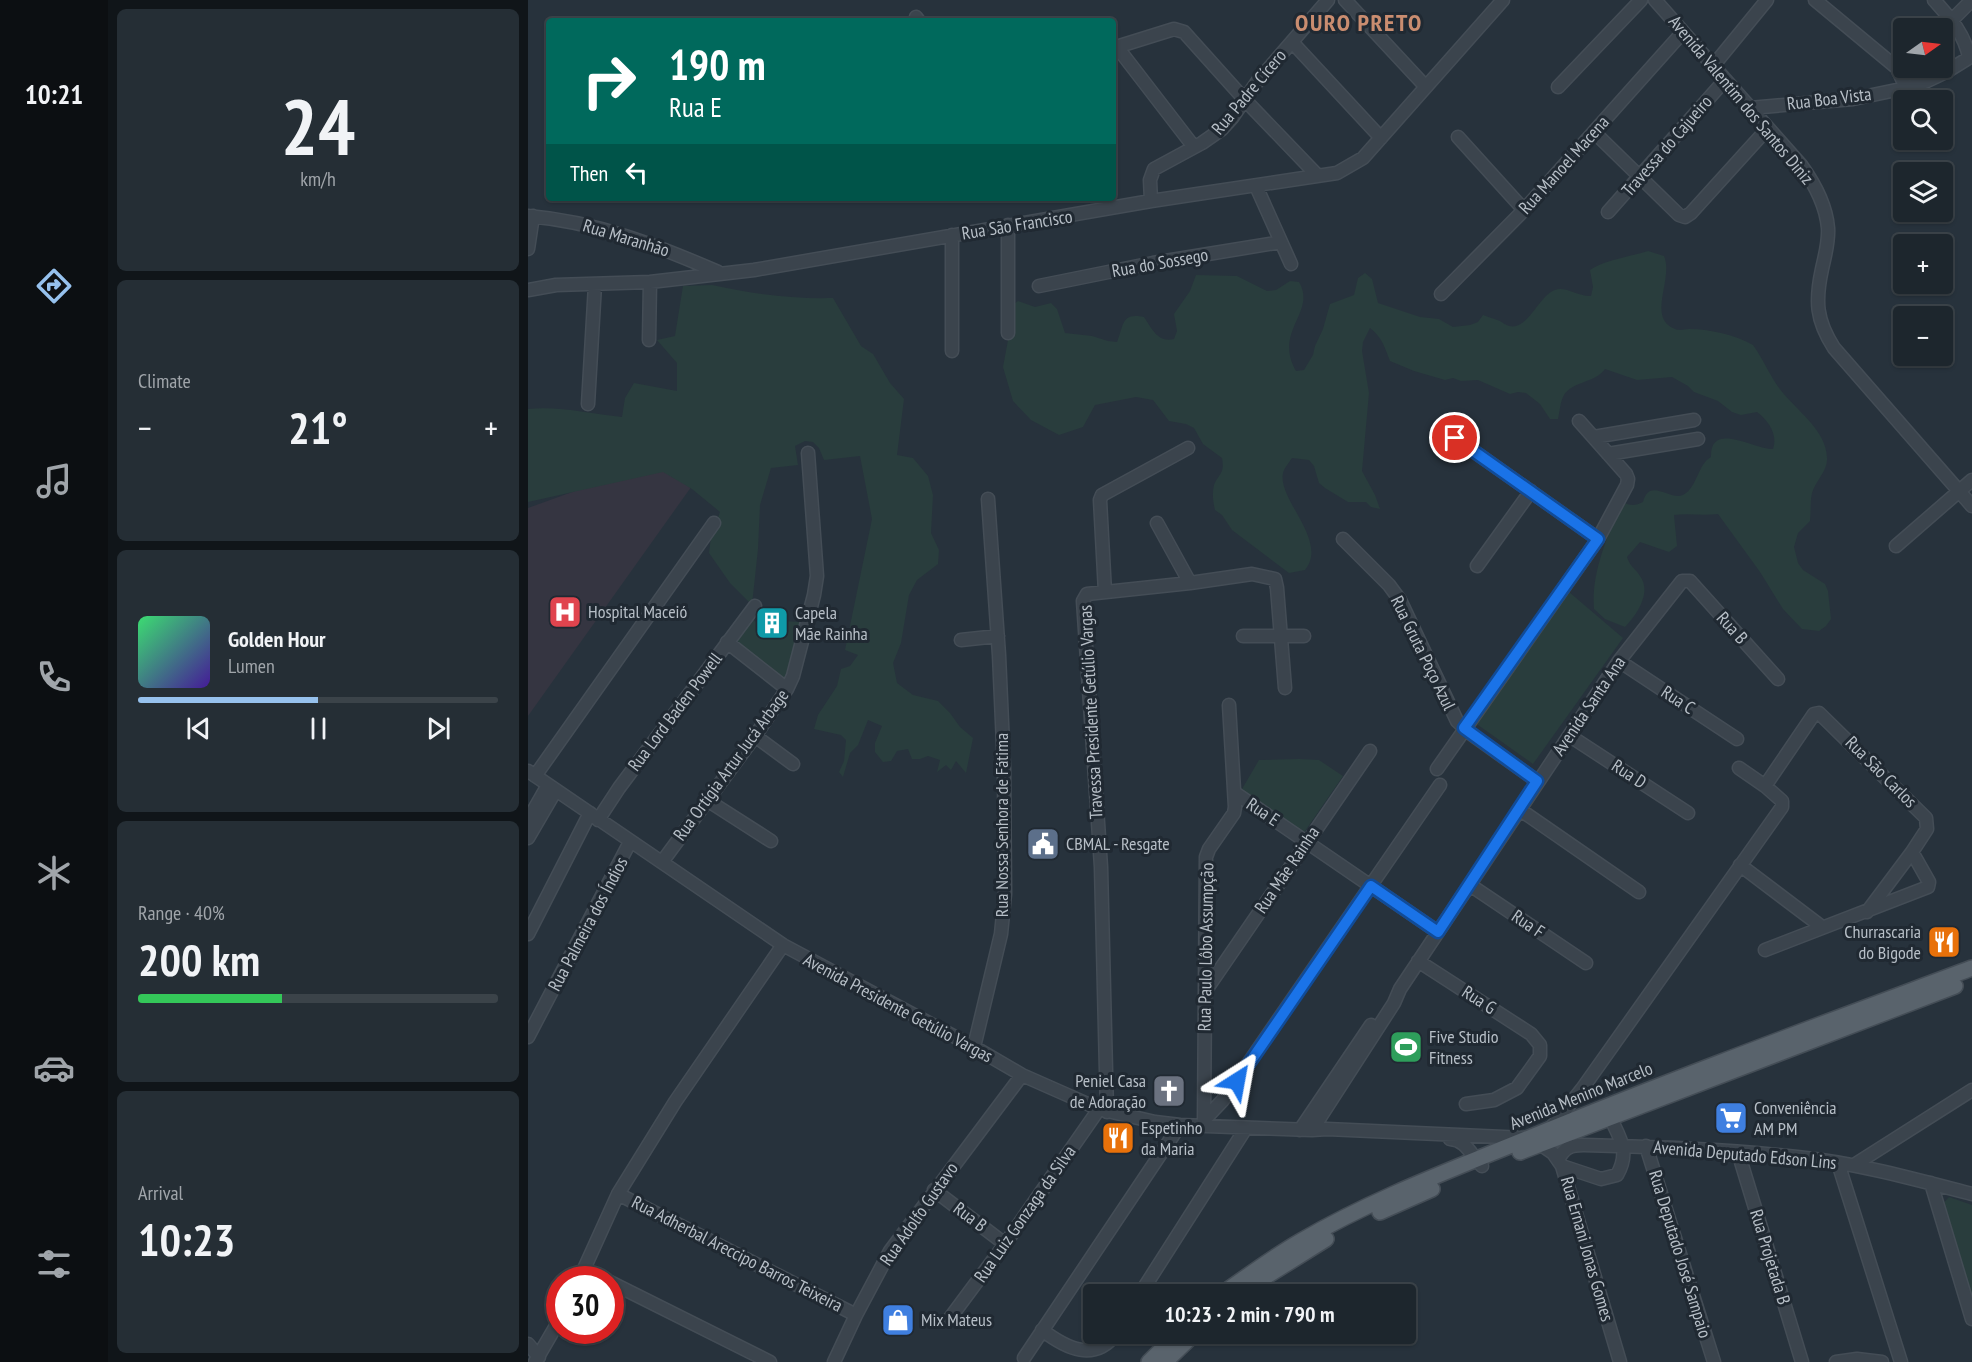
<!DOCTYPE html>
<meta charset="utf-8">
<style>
:root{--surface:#1d262d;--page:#252e35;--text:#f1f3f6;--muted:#a0a5aa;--line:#3b4349;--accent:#96c1ed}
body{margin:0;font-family:"PT Sans Narrow",sans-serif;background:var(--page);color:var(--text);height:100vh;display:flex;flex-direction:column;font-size:22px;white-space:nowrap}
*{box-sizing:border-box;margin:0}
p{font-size:20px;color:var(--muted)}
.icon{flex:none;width:33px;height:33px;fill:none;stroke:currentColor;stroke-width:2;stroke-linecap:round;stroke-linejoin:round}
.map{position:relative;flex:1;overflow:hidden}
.side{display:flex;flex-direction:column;gap:9px;padding:9px;background:#101519;width:420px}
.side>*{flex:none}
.hud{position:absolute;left:18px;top:18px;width:570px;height:183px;border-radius:6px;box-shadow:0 2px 4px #0004,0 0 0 2px var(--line);background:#00695c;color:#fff;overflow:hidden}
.needle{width:39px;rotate:76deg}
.buttons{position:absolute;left:1365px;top:18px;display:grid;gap:12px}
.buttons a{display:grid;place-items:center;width:60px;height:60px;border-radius:6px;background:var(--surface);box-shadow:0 2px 4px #0004,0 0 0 2px var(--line);font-size:30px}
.speed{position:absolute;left:18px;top:1266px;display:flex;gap:12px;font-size:30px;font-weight:700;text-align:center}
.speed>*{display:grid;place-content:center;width:78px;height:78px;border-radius:50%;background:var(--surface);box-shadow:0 2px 4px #0004,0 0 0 2px var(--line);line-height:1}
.speed .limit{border:9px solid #d22;background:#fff;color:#111}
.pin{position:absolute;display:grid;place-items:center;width:51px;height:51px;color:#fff;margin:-26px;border:3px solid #fff;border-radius:50%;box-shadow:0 2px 6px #0007}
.me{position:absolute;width:66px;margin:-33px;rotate:34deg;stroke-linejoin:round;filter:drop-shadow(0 0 4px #0008)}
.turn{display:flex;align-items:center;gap:21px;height:126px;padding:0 24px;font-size:27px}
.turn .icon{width:78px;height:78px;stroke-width:2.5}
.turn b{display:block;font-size:42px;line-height:51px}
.then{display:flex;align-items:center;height:57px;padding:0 24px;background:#0003;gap:12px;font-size:22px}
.big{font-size:45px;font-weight:600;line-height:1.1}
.side .widget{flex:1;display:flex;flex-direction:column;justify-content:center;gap:9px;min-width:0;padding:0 21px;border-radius:9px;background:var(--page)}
.side .dial{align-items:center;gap:0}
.dial b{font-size:78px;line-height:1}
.song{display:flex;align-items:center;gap:18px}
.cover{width:72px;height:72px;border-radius:9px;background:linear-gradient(135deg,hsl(140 70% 55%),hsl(260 70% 35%))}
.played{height:6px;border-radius:3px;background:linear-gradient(90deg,var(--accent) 50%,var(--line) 50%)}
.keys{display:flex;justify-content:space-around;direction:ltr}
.heat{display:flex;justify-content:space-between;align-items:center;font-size:33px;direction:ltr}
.charge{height:9px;border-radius:4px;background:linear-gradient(90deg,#34c759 40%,var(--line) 0)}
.trip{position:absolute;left:555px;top:1284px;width:333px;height:60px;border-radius:6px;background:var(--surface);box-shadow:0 2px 4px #0004,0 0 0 2px var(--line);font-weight:600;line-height:60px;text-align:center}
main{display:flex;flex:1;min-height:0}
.menu{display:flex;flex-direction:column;width:108px;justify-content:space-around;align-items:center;background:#0c0f12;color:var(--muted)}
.menu .icon{width:42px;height:42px}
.menu .selected{color:var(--accent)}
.menu b{font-size:27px;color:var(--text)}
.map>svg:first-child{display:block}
.medical{fill:#353541}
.green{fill:#293d3d}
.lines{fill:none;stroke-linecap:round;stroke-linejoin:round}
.minor-casing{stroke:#444d56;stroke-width:15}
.major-casing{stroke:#444d56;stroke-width:18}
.minor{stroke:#3b444d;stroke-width:12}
.major{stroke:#59636c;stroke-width:15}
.route-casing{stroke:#114b97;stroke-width:15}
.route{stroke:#1a73e8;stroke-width:10}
.labels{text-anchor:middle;stroke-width:6;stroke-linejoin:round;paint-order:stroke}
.street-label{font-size:18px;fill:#b7bfc7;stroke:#202932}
.poi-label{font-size:18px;fill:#b7bfc7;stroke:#202932;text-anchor:start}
.district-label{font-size:24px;font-weight:bold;letter-spacing:1.5px;fill:#ca8d70;stroke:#202932}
</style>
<main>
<nav class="menu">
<b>10:21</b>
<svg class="icon selected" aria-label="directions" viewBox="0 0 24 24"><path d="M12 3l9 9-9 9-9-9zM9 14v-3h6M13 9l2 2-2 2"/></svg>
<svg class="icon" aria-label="music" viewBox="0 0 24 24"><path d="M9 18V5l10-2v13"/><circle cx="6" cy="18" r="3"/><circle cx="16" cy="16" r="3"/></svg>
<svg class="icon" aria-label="phone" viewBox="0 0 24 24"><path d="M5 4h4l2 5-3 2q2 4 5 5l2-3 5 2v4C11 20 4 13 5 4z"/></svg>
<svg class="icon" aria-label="climate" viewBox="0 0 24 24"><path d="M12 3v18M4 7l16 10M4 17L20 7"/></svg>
<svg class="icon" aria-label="car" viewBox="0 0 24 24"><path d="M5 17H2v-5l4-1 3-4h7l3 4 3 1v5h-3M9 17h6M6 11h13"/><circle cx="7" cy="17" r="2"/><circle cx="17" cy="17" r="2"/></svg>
<svg class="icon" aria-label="filters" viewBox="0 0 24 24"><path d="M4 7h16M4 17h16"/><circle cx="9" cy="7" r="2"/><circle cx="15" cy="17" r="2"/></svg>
</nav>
<section class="side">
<div class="widget dial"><b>24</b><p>km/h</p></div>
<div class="widget"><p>Climate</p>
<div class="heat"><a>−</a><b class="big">21°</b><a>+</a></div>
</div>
<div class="widget">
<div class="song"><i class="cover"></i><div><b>Golden Hour</b><p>Lumen</p></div></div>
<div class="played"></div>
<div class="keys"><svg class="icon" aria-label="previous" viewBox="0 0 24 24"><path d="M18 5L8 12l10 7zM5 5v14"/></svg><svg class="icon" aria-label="pause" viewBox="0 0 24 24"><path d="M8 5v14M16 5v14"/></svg><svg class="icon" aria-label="next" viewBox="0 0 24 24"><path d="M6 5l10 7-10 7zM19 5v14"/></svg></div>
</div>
<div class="widget"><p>Range · 40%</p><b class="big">200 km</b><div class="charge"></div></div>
<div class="widget"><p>Arrival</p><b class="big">10:23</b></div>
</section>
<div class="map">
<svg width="1444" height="1362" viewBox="0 0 1444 1362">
<rect width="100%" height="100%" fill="#27323c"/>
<path class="medical" d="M130 461 166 483 0 716V508Z"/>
<path class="green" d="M1120 251 1136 256C1146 279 1118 318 1147 329 1153 331 1156 329 1161 329 1181 329 1208 335 1225 345 1235 359 1241 374 1251 388 1267 410 1300 430 1299 460 1299 471 1287 482 1284 493 1282 502 1283 512 1282 521L1270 533 1266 547 1270 563 1275 570 1297 584 1300 591 1303 619 1298 626 1291 631 1274 629 1255 609 1232 572 1190 514C1174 516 1161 513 1146 515L1149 546 1141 552 1112 542 1099 557C1102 567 1107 568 1112 576 1124 592 1109 615 1097 627L1077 619 1066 609C1063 571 1080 536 1094 502 1103 506 1107 506 1115 502 1122 477 1141 501 1155 495 1170 487 1169 465 1183 457 1182 420 1227 450 1245 449 1250 435 1241 421 1229 412L1213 415 1204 412 1190 401 1166 392 1160 386 1144 377 1109 380 1077 369C1067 383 1045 381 1036 395 1032 402 1032 411 1030 419H1022L1012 404 998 393 990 392 982 394 950 380 933 381 925 378 917 380 886 371 862 361C857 348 854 337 842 328L835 342 834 351 841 393 834 471 847 495 852 509 843 507 838 502H820L797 488 791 483 786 466 781 460 764 458C762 461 758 466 756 470 745 496 802 540 777 570L761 573 704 530 694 515 687 510C685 502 684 493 686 485 691 473 697 474 694 458L675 444 666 428 658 424 641 421 625 400 608 397 567 405 555 427 531 435 503 420 485 401 475 367 483 324V306L490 301 507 307 523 303 529 309 537 333 564 336 580 341 589 342C596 325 593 312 616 317 624 329 630 343 646 339L649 331 646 314 662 291 668 275 709 276 739 291 748 290 762 281 771 282C789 312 745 331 768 371L776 370 785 355 787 346 795 329 802 304 826 295 830 278 837 273 844 279 850 303 892 317 911 319 925 327 942 325 950 322 955 315C960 317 967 319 972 321 975 323 978 325 981 326 1000 331 1011 295 1027 290 1038 286 1050 297 1063 296L1065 287 1062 270C1074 261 1104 256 1120 251Z
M184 285C226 294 262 299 305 298L333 346 345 354 362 383 376 399 369 455 385 458 400 476 405 495 403 533 411 550 410 564 389 580 381 595 373 643 365 663 369 683 385 695 410 701 422 713 432 727 445 738 438 773 428 761 423 770 418 765 409 772 412 760 400 756 392 759H384L380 749 369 751 363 761 355 762 347 752V743L354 726 340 720 330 745 322 753 315 777 311 772 316 761 318 740 313 735 286 729 290 715 309 686 313 669 322 666 330 655 317 650 344 519 332 456 296 460 291 448 285 442 277 441 267 446 270 465 243 468 232 505 230 549 224 605 202 583 181 553 183 537 192 512 164 489 135 472 0 502V409C33 406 62 414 94 417L97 398 106 383 149 391V363L129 340 147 336 155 286Z
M1034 586 1095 638 1005 764 943 720Z
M222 618 249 636 253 621 274 622 258 683 205 642Z
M771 759 791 760 815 776 775 834 714 789 731 760Z
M1421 1197 1444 1205V1309L1414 1205Z"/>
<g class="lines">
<defs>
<path id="minor" d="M817 0 898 87
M1127 0 1273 165C1286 183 1298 204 1300 228 1301 242 1297 255 1294 269 1287 301 1288 320 1306 348L1444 506
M1287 0 1369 68 1378 88
M1406 0C1422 18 1436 33 1441 57
M388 17 391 21
M1424 20 1444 0
M764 42 853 138
M589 47 666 147
M585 48 646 29 656 32 717 100 790 176
M1185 66 1239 0
M1030 87 1113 0
M1222 108 1325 99 1378 88 1399 81 1418 72 1444 56
M1066 132 1151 215 1157 217 1163 213 1240 128
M930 137 996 210
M728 186 763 264
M623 201 622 180 626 169 674 143 694 129 704 118 729 82 800 0
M1080 212 1197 80
M0 216C69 222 128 245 190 272
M0 249 5 216
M511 286 625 263 753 242
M0 290 28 285 122 282 226 270 623 201 809 173 835 158 975 0
M913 294 996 210 1155 32
M480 333V225
M121 340 122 282
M424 351V235
M60 404 67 285
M1066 437 1166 420
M927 438 1070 539
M1080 454 1170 439
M815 539 861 585 872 600 929 721 943 734 1009 781
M1368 546 1444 480
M949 566 1003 491
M662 583 724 574 747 579 749 588 757 688
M577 592 572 500 574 495 660 448
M715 636H776
M433 640 470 636
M199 642 259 689
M1091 661 1209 739
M227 736 265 764
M1042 736 1160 813
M909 769 1070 539 1099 485 1100 479 1098 474 1051 421
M0 771 255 945 446 1047 494 1075 571 1109 627 1122 652 1125 784 1130 799 1129 998 1138
M7 776 186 523
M1237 786 1286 714 1291 713 1398 818 1399 829 1384 852 1339 912
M707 793 910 932
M179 800 243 841
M991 809 1111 892
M0 820 20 785
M70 820 91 788 227 606
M0 838 28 790
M134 862 227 736 259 689 265 676 286 595 289 576 280 453
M1212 865 1294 927
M942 885 1058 963
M0 934 62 813
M1237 950 1400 887 1401 882 1384 852
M890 961 1003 1034 1012 1045V1056L989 1088 966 1100 938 1104
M678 990 842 751
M0 1037 102 842
M446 1047 473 934 477 894 476 767 471 655 460 499
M579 1112 573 867 555 601 559 594 662 583 629 523
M677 1119 695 1100 912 785
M676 1126 678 857 681 849 706 813 707 807 701 705
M1023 1128 1054 1089 1254 807V801L1237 786 1211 768
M772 1130 843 1025
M784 1130 866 1003 872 989 1091 661 1154 581H1162L1250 679
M922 1139C939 1140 943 1156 954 1166
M1012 1144 1025 1153 1034 1166 1092 1362
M1118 1146 1186 1362
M1210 1152 1274 1362
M1030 1160C1036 1148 1042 1145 1055 1145 1126 1147 1198 1149 1269 1157 1329 1163 1386 1179 1444 1194
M1310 1163 1373 1362
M1326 1165 1444 1090
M1034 1166 1073 1179 1089 1175C1104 1149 1089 1135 1079 1110
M1403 1183 1444 1319
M406 1190 477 1244
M90 1194 328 1315
M56 1269 78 1280
M51 1280 90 1194 147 1102 255 945
M82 1282 242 1362
M612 1294 718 1128
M422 1318 477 1244 571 1109
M514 1330C539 1349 566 1362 588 1334
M0 1344 11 1357
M496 1358 652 1125
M7 1362 32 1319
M306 1362 328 1315 362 1251 494 1075
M1308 1362 1329 1359 1354 1362"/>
<path id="major" d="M992 1152 1427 986
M852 1212 904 1189
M694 1294C720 1276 745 1257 773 1241 843 1200 920 1171 996 1140 1144 1079 1294 1024 1444 968
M713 1294 734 1279 798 1239
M621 1362 649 1334
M637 1362 666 1334"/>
</defs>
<use href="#minor" class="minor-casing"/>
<use href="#major" class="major-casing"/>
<use href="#minor" class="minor"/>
<use href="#major" class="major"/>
</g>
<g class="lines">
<defs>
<path id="route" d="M709 1081 843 886 910 932 1009 781 936 728 1070 539 927 438"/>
</defs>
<use href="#route" class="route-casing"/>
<use href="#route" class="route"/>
</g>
<defs>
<symbol id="hospital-square" viewBox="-11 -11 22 22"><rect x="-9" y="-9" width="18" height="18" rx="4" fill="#e0444e" stroke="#202932"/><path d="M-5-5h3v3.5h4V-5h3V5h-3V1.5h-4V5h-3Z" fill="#fff"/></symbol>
<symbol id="building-square" viewBox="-11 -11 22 22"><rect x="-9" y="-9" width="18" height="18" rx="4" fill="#0f9aa8" stroke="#202932"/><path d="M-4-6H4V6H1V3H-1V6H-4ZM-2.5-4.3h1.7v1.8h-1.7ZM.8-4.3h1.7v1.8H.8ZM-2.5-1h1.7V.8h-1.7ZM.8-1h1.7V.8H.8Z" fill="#fff"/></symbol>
<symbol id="civic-square" viewBox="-11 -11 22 22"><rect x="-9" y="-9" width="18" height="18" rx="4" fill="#5c6f8a" stroke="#202932"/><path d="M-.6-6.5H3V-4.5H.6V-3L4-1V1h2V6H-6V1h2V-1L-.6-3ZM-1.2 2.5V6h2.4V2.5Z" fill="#fff"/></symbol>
<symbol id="restaurant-square" viewBox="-11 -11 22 22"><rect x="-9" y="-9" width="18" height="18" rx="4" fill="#e8710a" stroke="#202932"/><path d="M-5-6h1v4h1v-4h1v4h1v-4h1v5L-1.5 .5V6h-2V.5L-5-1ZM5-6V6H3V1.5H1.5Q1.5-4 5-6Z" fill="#fff"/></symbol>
<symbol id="stadium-square" viewBox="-11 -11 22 22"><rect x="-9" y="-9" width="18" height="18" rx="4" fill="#2e9e5b" stroke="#202932"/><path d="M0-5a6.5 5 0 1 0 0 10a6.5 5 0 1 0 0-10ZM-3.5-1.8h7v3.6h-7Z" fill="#fff"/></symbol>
<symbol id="church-square" viewBox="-11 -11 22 22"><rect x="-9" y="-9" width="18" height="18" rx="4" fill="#6b7280" stroke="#202932"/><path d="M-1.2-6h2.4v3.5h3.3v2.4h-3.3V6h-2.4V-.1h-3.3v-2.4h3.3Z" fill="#fff"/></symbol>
<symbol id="supermarket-square" viewBox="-11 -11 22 22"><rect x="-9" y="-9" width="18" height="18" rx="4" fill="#3f7fe0" stroke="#202932"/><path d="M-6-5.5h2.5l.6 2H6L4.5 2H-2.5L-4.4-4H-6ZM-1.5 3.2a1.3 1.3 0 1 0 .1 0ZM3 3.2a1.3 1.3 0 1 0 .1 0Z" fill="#fff"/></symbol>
<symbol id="shop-square" viewBox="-11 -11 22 22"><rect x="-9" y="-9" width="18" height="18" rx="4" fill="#3f7fe0" stroke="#202932"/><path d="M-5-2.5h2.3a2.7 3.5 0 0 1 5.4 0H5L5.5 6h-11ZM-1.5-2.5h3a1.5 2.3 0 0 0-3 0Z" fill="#fff"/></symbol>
</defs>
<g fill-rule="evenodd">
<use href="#hospital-square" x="18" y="593" width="38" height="38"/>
<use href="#building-square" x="225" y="604" width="38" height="38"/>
<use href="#civic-square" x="496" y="825" width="38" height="38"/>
<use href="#restaurant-square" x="1397" y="923" width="38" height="38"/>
<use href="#stadium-square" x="859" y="1028" width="38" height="38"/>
<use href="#church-square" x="622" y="1072" width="38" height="38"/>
<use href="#supermarket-square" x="1184" y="1099" width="38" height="38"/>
<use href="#restaurant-square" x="571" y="1119" width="38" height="38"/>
<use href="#shop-square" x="351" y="1301" width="38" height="38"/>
</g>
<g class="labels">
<g class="street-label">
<text transform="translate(721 92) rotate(-50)" y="6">Rua Padre Cícero</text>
<text transform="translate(1301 99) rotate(-7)" y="6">Rua Boa Vista</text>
<text transform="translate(1213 100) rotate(50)" y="6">Avenida Valentim dos Santos Diniz</text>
<text transform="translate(1139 146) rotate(-49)" y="6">Travessa do Cajueiro</text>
<text transform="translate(1036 165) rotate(-48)" y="6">Rua Manoel Macena</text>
<text transform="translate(489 225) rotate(-9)" y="6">Rua São Francisco</text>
<text transform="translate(98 238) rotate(17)" y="6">Rua Maranhão</text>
<text transform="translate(632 263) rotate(-10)" y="6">Rua do Sossego</text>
<text transform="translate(1204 628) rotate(48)" y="6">Rua B</text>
<text transform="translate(895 653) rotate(64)" y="6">Rua Gruta Poço Azul</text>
<text transform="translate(1150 700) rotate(33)" y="6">Rua C</text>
<text transform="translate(1061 706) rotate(-56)" y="6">Avenida Santa Ana</text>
<text transform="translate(147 712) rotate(-53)" y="6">Rua Lord Baden Powell</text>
<text transform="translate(563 712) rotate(-93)" y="6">Travessa Presidente Getúlio Vargas</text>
<text transform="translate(203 765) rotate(-54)" y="6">Rua Ortígia Artur Jucá Arbage</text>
<text transform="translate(1353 772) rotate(45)" y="6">Rua São Carlos</text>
<text transform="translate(1101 774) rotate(33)" y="6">Rua D</text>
<text transform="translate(735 812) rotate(34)" y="6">Rua E</text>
<text transform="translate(474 825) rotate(-90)" y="6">Rua Nossa Senhora de Fátima</text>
<text transform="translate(759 870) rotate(-56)" y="6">Rua Mãe Rainha</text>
<text transform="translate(60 924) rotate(-62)" y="6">Rua Palmeira dos Índios</text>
<text transform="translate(1000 924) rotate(34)" y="6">Rua F</text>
<text transform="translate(678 947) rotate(-89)" y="6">Rua Paulo Lôbo Assumpção</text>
<text transform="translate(951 1000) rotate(33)" y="6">Rua G</text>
<text transform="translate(370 1008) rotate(28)" y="6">Avenida Presidente Getúlio Vargas</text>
<text transform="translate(1053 1096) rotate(-22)" y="6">Avenida Menino Marcelo</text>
<text transform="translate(1217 1155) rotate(5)" y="6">Avenida Deputado Edson Lins</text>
<text transform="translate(391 1214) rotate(-55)" y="6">Rua Adolfo Gustavo</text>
<text transform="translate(497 1214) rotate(-55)" y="6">Rua Luiz Gonzaga da Silva</text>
<text transform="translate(442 1217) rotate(37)" y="6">Rua B</text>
<text transform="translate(1059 1249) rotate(74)" y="6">Rua Ernani Jonas Gomes</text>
<text transform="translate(209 1254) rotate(27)" y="6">Rua Adherbal Areccipo Barros Teixeira</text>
<text transform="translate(1152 1254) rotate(73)" y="6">Rua Deputado José Sampaio</text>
<text transform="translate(1242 1257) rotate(73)" y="6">Rua Projetada B</text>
</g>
<g class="poi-label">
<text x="60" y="618">Hospital Maceió</text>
<text x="267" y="619">Capela<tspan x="267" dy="21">Mãe Rainha</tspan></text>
<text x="538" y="850">CBMAL - Resgate</text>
<text x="1393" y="938" text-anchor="end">Churrascaria<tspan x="1393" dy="21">do Bigode</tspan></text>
<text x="901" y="1043">Five Studio<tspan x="901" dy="21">Fitness</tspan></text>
<text x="618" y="1087" text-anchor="end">Peniel Casa<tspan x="618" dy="21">de Adoração</tspan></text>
<text x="1226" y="1114">Conveniência<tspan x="1226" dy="21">AM PM</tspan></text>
<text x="613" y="1134">Espetinho<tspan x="613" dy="21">da Maria</tspan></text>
<text x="393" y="1326">Mix Mateus</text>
</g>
<g class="district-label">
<text x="831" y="31">OURO PRETO</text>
</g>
</g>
</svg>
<div class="buttons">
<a><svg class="needle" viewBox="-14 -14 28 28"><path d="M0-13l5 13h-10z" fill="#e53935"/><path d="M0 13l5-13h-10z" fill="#a0a5aa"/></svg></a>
<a><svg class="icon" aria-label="search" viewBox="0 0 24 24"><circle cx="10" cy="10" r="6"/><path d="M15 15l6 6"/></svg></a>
<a><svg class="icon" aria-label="layers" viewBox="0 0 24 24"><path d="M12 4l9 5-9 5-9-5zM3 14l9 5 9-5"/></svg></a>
<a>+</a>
<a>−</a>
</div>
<div class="speed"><div class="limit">30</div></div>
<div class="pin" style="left:927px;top:438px;background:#d93025"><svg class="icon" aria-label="arrive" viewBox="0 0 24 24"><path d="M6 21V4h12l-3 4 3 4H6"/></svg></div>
<svg class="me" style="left:709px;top:1081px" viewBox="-20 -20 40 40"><path d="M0-17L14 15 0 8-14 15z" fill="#1a73e8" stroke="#fff" stroke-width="4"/></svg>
<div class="trip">10:23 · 2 min · 790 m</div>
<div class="hud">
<div class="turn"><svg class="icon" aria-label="right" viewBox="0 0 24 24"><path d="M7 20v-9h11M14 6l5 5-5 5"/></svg><div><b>190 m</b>Rua E</div></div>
<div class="then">Then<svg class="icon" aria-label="left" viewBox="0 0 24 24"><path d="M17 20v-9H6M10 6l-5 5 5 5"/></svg></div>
</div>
</div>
</main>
